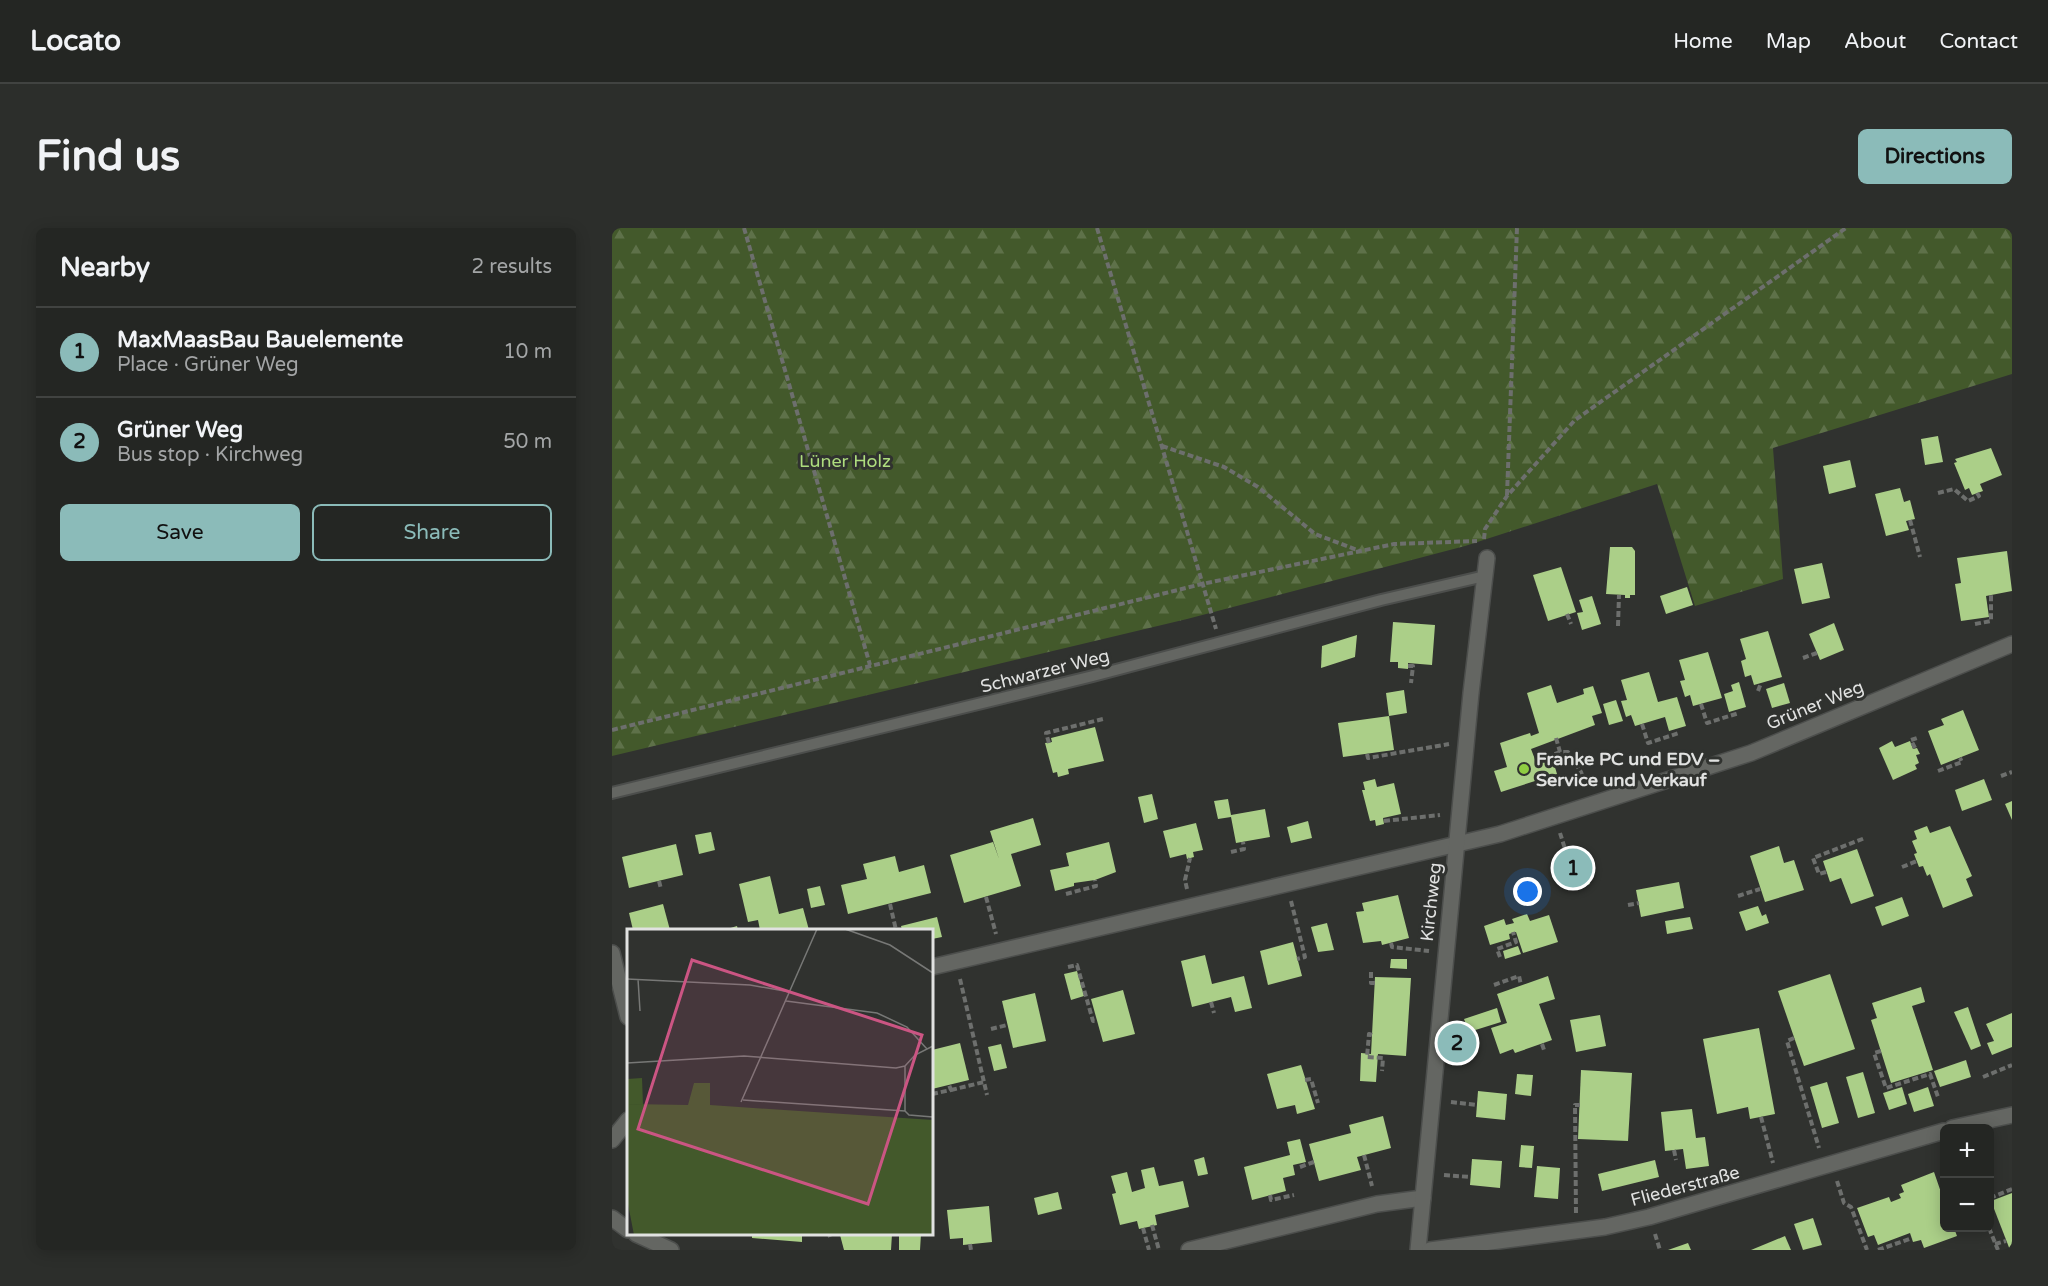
<!DOCTYPE html>
<html lang="en">
<head>
<meta charset="utf-8">
<style>
  :root { --surface:#242623; --page:#2c2e2b; --text:#f1f3f6; --muted:#a3a5a6; --line:#414341; --accent:#8bbbb9 }
  body { margin:0; font-family:"Varela Round",sans-serif; background:var(--page); color:var(--text) }
  .controls { position:absolute; right:18px; bottom:18px; display:grid; overflow:hidden; border-radius:9px; box-shadow:0 3px 15px #0003 }
  .controls button { width:54px; height:54px; display:grid; place-items:center; padding:0; border:0; border-bottom:2px solid var(--line); background:var(--surface); color:var(--text); font:30px sans-serif }
  .you { position:absolute; left:916px; top:664px; width:21px; height:21px; margin:-15px; border:4px solid #fff; border-radius:50%; background:#1a73e8; box-shadow:0 0 0 9px #1a73e833 }
  .badge { display:grid; place-items:center; width:39px; height:39px; border-radius:50%; background:var(--accent); color:#111; font-size:20px; font-weight:700 }
  .pin { position:absolute; translate:-50% -50%; border:3px solid #fff; box-shadow:0 2px 6px #0006 }
  .list { margin:0; padding:0; list-style:none }
  h2 { display:flex; justify-content:space-between; align-items:center; height:78px; margin:0; padding:0 24px; font-size:26px }
  h2 small { font-size:20px; font-weight:400; color:var(--muted) }
  .list li { display:grid; grid-template-columns:39px 1fr auto; gap:18px; align-items:center; box-sizing:border-box; height:90px; padding:0 24px; border-top:2px solid var(--line) }
  .list b { display:block; font-size:22px; white-space:nowrap }
  .list p { margin:0; font-size:20px; white-space:nowrap; color:var(--muted) }
  .list em { font-size:20px; font-style:normal; color:var(--muted) }
  .actions { display:flex; gap:12px; padding:18px 24px }
  .actions a { flex:1; padding:14px 0; border:2px solid var(--accent); border-radius:9px; text-align:center; font-size:21px; color:var(--accent) }
  .actions .main { background:var(--accent); color:#111 }
  .map { position:relative; flex:none; width:1400px; height:1022px; overflow:hidden; border-radius:9px }
  header { display:flex; align-items:center; gap:36px; box-sizing:border-box; height:84px; padding:0 30px; background:var(--surface); border-bottom:2px solid var(--line) }
  header strong { font-size:28px }
  nav { display:flex; gap:33px; margin-inline-start:auto; font-size:21px }
  .intro { display:flex; align-items:center; justify-content:space-between; box-sizing:border-box; height:144px; padding:0 36px }
  h1 { margin:0; font-size:42px }
  .button { padding:15px 27px; border-radius:9px; background:var(--accent); color:#111; font-size:21px; font-weight:700 }
  main { display:flex; gap:36px; padding:0 36px }
  aside { flex:1; background:var(--surface); border-radius:9px; box-shadow:0 3px 15px #0003 }
  .map>svg:first-child { display:block }
  .forest { fill:url(#forest-firs) }
  .building { fill:#abcf88 }
  .lines { fill:none; stroke-linecap:round; stroke-linejoin:round }
  .service-casing { stroke:#4c4e4c; stroke-width:14 }
  .minor-casing { stroke:#4c4e4c; stroke-width:18 }
  .path { stroke:#6d6f6d; stroke-width:4; stroke-dasharray:6 3; stroke-linecap:butt }
  .service { stroke:#646662; stroke-width:10 }
  .minor { stroke:#646662; stroke-width:15 }
  .poi-dot { fill:#8fcd42; stroke:#30322f; stroke-width:2 }
  .labels { text-anchor:middle; dominant-baseline:central; stroke-width:6; stroke-linejoin:round; paint-order:stroke }
  .park-label { font-size:18px; fill:#aedd7e; stroke:#30322f }
  .street-label { font-size:18px; fill:#e1e2e1; stroke:#30322f }
  .poi-label { font-size:18px; font-weight:bold; fill:#e1e2e1; stroke:#30322f; text-anchor:start }
  .inset-road { fill:none; stroke:#777876; stroke-width:1.5 }
  .view { fill:#cb5583; fill-opacity:0.15; stroke:#cb5583; stroke-width:3 }
  .inset-edge { fill:none; stroke:#e1e2e1; stroke-width:3 }
</style>
</head>
<body>
<header>
<strong>Locato</strong>
<nav><a>Home</a><a>Map</a><a>About</a><a>Contact</a></nav>
</header>
<div class="intro"><h1>Find us</h1><a class="button">Directions</a></div>
<main>
<aside>
<h2>Nearby<small>2 results</small></h2>
<ul class="list">
<li><span class="badge">1</span><div><b>MaxMaasBau Bauelemente</b><p>Place · Grüner Weg</p></div><em>10 m</em></li>
<li><span class="badge">2</span><div><b>Grüner Weg</b><p>Bus stop · Kirchweg</p></div><em>50 m</em></li>
</ul>
<div class="actions"><a class="main">Save</a><a>Share</a></div>
</aside>
<div class="map">
<svg width="1400" height="1022" viewBox="0 0 1400 1022">
  <defs>
    <pattern id="forest-firs" width="22" height="20" patternUnits="userSpaceOnUse" patternTransform="scale(1.5)"><rect width="22" height="20" fill="#43592b"/><path d="M5 1l3.5 6h-7zM16 11l3.5 6h-7z" fill="#5e7149"/></pattern>
  </defs>
  <rect width="100%" height="100%" fill="#30322f"/>
  <path class="forest" d="M 0,0 L 1400,0 L 1400,146 L 1161,220 L 1171,351 L 1083,378 L 1045,256 L 853,318 L 575,391 L 0,528 Z"/>
  <g class="building">
    <path d="M 1326,208 L 1331,234 L 1313,237 L 1309,211 Z"/>
    <path d="M 1379,220 L 1390,247 L 1368,256 L 1371,263 L 1360,267 L 1357,260 L 1353,262 L 1342,235 L 1345,234 L 1343,231 Z"/>
    <path d="M 1238,232 L 1244,259 L 1217,266 L 1211,238 Z"/>
    <path d="M 1288,260 L 1292,274 L 1298,272 L 1303,291 L 1294,293 L 1297,302 L 1274,308 L 1263,266 Z"/>
    <path d="M 998,319 L 1020,319 L 1023,323 L 1023,367 L 1018,367 L 1018,370 L 1013,370 L 1013,367 L 994,366 Z"/>
    <path d="M 1395,323 L 1400,363 L 1374,368 L 1377,389 L 1349,393 L 1343,356 L 1349,355 L 1345,330 Z"/>
    <path d="M 1210,335 L 1218,370 L 1190,376 L 1182,341 Z"/>
    <path d="M 949,339 L 964,384 L 936,393 L 921,347 Z"/>
    <path d="M 1075,359 L 1081,377 L 1054,386 L 1048,368 Z"/>
    <path d="M 980,368 L 989,396 L 970,402 L 965,385 L 971,384 L 967,372 Z"/>
    <path d="M 781,394 L 823,397 L 820,437 L 796,435 L 796,441 L 786,440 L 786,434 L 778,434 Z"/>
    <path d="M 1222,395 L 1232,422 L 1208,432 L 1197,406 Z"/>
    <path d="M 1156,403 L 1170,449 L 1142,457 L 1139,447 L 1133,449 L 1129,433 L 1134,431 L 1128,411 Z"/>
    <path d="M 745,407 L 743,429 L 709,440 L 710,418 Z"/>
    <path d="M 1096,424 L 1110,470 L 1081,478 L 1078,467 L 1073,469 L 1068,453 L 1073,452 L 1067,432 Z"/>
    <path d="M 1037,444 L 1046,474 L 1065,469 L 1074,498 L 1057,503 L 1053,489 L 1023,498 L 1019,487 L 1014,489 L 1009,473 L 1015,472 L 1009,452 Z"/>
    <path d="M 1127,454 L 1134,479 L 1117,484 L 1112,466 L 1121,463 L 1119,457 Z"/>
    <path d="M 1172,455 L 1178,475 L 1160,480 L 1154,461 Z"/>
    <path d="M 939,457 L 945,475 L 972,466 L 971,461 L 981,458 L 990,485 L 980,488 L 983,497 L 919,521 L 924,534 L 940,529 L 945,546 L 889,564 L 882,543 L 895,539 L 888,515 L 918,505 L 919,508 L 927,505 L 915,465 Z"/>
    <path d="M 792,462 L 795,485 L 777,488 L 782,522 L 731,529 L 726,495 L 777,488 L 774,465 Z"/>
    <path d="M 1004,472 L 1011,493 L 997,497 L 991,476 Z"/>
    <path d="M 1351,482 L 1367,522 L 1329,537 L 1316,503 L 1332,497 L 1329,491 Z"/>
    <path d="M 483,499 L 492,533 L 456,541 L 457,546 L 446,549 L 445,544 L 441,545 L 433,515 L 440,514 L 439,510 Z"/>
    <path d="M 1280,513 L 1283,519 L 1298,513 L 1301,521 L 1305,520 L 1308,526 L 1304,527 L 1307,535 L 1303,537 L 1305,541 L 1281,552 L 1267,520 Z"/>
    <path d="M 763,551 L 765,559 L 782,555 L 789,586 L 771,590 L 772,596 L 764,598 L 763,592 L 758,593 L 750,562 L 753,562 L 751,554 Z"/>
    <path d="M 1372,551 L 1380,572 L 1350,583 L 1343,562 Z"/>
    <path d="M 540,566 L 546,591 L 532,595 L 526,569 Z"/>
    <path d="M 616,571 L 619,587 L 653,581 L 658,609 L 624,615 L 619,589 L 606,591 L 602,573 Z"/>
    <path d="M 1400,573 L 1400,592 L 1393,576 Z"/>
    <path d="M 421,590 L 429,617 L 399,626 L 409,658 L 352,675 L 338,627 L 381,614 L 387,631 L 378,603 Z"/>
    <path d="M 696,593 L 700,610 L 679,615 L 675,599 Z"/>
    <path d="M 584,595 L 591,622 L 581,624 L 582,629 L 575,631 L 574,626 L 558,630 L 551,603 Z"/>
    <path d="M 1315,598 L 1318,605 L 1338,598 L 1360,648 L 1354,651 L 1361,668 L 1331,680 L 1318,646 L 1315,648 L 1311,638 L 1307,639 L 1302,626 L 1305,625 L 1300,613 L 1305,611 L 1302,603 Z"/>
    <path d="M 99,604 L 103,622 L 87,626 L 83,607 Z"/>
    <path d="M 497,614 L 504,644 L 483,652 L 462,655 L 462,658 L 443,663 L 438,642 L 457,638 L 454,625 Z"/>
    <path d="M 64,616 L 71,647 L 17,660 L 10,629 Z"/>
    <path d="M 1167,618 L 1172,635 L 1182,632 L 1192,662 L 1153,674 L 1138,628 Z"/>
    <path d="M 1245,621 L 1262,668 L 1239,676 L 1229,650 L 1218,654 L 1211,633 Z"/>
    <path d="M 967,623 L 978,656 L 965,660 L 962,651 L 954,653 L 946,630 Z"/>
    <path d="M 283,628 L 287,644 L 312,637 L 319,665 L 236,686 L 229,657 L 255,651 L 251,636 Z"/>
    <path d="M 158,648 L 167,686 L 191,680 L 197,702 L 148,702 L 146,692 L 136,694 L 127,656 Z"/>
    <path d="M 1067,654 L 1072,680 L 1029,689 L 1024,662 Z"/>
    <path d="M 208,658 L 213,677 L 199,680 L 195,661 Z"/>
    <path d="M 786,667 L 797,710 L 770,717 L 769,713 L 751,715 L 744,684 L 752,683 L 750,675 Z"/>
    <path d="M 1290,669 L 1297,688 L 1270,698 L 1263,679 Z"/>
    <path d="M 51,676 L 58,702 L 21,702 L 17,685 Z"/>
    <path d="M 1146,678 L 1150,688 L 1154,686 L 1157,695 L 1134,703 L 1127,684 Z"/>
    <path d="M 915,686 L 918,693 L 937,687 L 946,714 L 911,725 L 904,704 L 897,706 L 898,711 L 878,717 L 872,698 L 892,691 L 894,697 L 902,695 L 900,691 Z"/>
    <path d="M 325,689 L 330,709 L 320,711 L 320,702 L 290,702 L 289,698 Z"/>
    <path d="M 1078,689 L 1081,701 L 1055,706 L 1053,693 Z"/>
    <path d="M 715,695 L 722,722 L 706,724 L 699,699 Z"/>
    <path d="M 125,698 L 126,702 L 112,702 Z"/>
    <path d="M 681,714 L 690,748 L 656,757 L 648,723 Z"/>
    <path d="M 906,718 L 909,726 L 893,731 L 891,723 Z"/>
    <path d="M 593,727 L 600,756 L 632,748 L 640,780 L 623,784 L 619,769 L 580,779 L 569,733 Z"/>
    <path d="M 779,731 L 795,731 L 795,741 L 778,740 Z"/>
    <path d="M 465,743 L 472,768 L 459,772 L 452,746 Z"/>
    <path d="M 1218,746 L 1243,821 L 1192,838 L 1166,763 Z"/>
    <path d="M 936,748 L 943,771 L 927,776 L 940,812 L 903,825 L 901,821 L 888,826 L 879,800 L 895,795 L 885,766 Z"/>
    <path d="M 763,749 L 799,750 L 794,828 L 766,826 L 764,854 L 748,853 L 749,825 L 759,826 Z"/>
    <path d="M 1309,759 L 1313,774 L 1300,778 L 1321,842 L 1279,855 L 1259,792 L 1265,790 L 1260,775 Z"/>
    <path d="M 511,762 L 523,806 L 491,814 L 479,771 Z"/>
    <path d="M 423,765 L 434,813 L 401,820 L 390,773 Z"/>
    <path d="M 1356,779 L 1369,818 L 1359,822 L 1342,784 Z"/>
    <path d="M 885,780 L 889,794 L 857,804 L 852,791 Z"/>
    <path d="M 1400,785 L 1400,819 L 1380,827 L 1375,815 L 1382,813 L 1374,796 Z"/>
    <path d="M 988,787 L 994,818 L 964,824 L 958,792 Z"/>
    <path d="M 1147,800 L 1163,886 L 1138,891 L 1136,879 L 1105,886 L 1091,811 Z"/>
    <path d="M 348,815 L 357,852 L 320,861 L 320,822 Z"/>
    <path d="M 389,816 L 395,840 L 382,843 L 376,819 Z"/>
    <path d="M 1354,832 L 1359,849 L 1328,859 L 1322,843 Z"/>
    <path d="M 689,837 L 703,881 L 685,886 L 683,877 L 665,881 L 655,846 Z"/>
    <path d="M 969,842 L 1020,845 L 1016,913 L 966,911 Z"/>
    <path d="M 1251,844 L 1263,885 L 1246,890 L 1234,849 Z"/>
    <path d="M 905,846 L 921,847 L 919,868 L 903,866 Z"/>
    <path d="M 1215,854 L 1227,895 L 1210,900 L 1198,859 Z"/>
    <path d="M 1290,859 L 1295,876 L 1277,882 L 1271,865 Z"/>
    <path d="M 1316,859 L 1322,878 L 1302,884 L 1296,866 Z"/>
    <path d="M 866,863 L 895,866 L 893,892 L 864,889 Z"/>
    <path d="M 1080,881 L 1084,910 L 1093,909 L 1097,938 L 1074,941 L 1071,921 L 1053,923 L 1049,884 Z"/>
    <path d="M 771,888 L 779,920 L 745,929 L 749,942 L 707,953 L 697,916 L 739,905 L 737,897 Z"/>
    <path d="M 688,911 L 694,934 L 681,937 L 683,947 L 671,950 L 674,963 L 640,972 L 632,939 L 678,927 L 675,914 Z"/>
    <path d="M 909,917 L 922,918 L 920,940 L 907,939 Z"/>
    <path d="M 592,929 L 596,946 L 586,948 L 582,932 Z"/>
    <path d="M 860,931 L 890,933 L 888,960 L 858,957 Z"/>
    <path d="M 1043,932 L 1047,949 L 990,963 L 986,946 Z"/>
    <path d="M 925,938 L 948,940 L 946,971 L 922,969 Z"/>
    <path d="M 542,939 L 547,958 L 571,953 L 577,979 L 543,987 L 545,997 L 527,1001 L 525,993 L 508,997 L 500,966 L 504,965 L 499,948 L 515,944 L 520,964 L 533,960 L 529,942 Z"/>
    <path d="M 1322,944 L 1332,973 L 1332,1000 L 1342,1000 L 1345,1008 L 1312,1020 L 1309,1012 L 1301,1014 L 1298,1005 L 1266,1017 L 1262,1007 L 1256,1009 L 1245,980 L 1277,969 L 1279,974 L 1289,970 L 1287,966 L 1292,964 L 1289,957 Z"/>
    <path d="M 446,964 L 450,981 L 426,987 L 422,970 Z"/>
    <path d="M 1400,965 L 1400,1022 L 1398,1022 L 1379,973 Z"/>
    <path d="M 377,978 L 380,1014 L 351,1017 L 351,1010 L 338,1011 L 335,982 Z"/>
    <path d="M 1201,990 L 1210,1017 L 1191,1022 L 1182,996 Z"/>
    <path d="M 140,1006 L 190,1006 L 190,1014 L 140,1010 Z"/>
    <path d="M 233,1006 L 280,1006 L 279,1022 L 232,1022 L 228,1007 Z"/>
    <path d="M 287,1006 L 309,1006 L 308,1022 L 287,1022 Z"/>
    <path d="M 1173,1008 L 1179,1022 L 1139,1022 Z"/>
    <path d="M 1076,1015 L 1079,1022 L 1056,1022 Z"/>
  </g>
  <g class="lines">
    <g class="service-casing">
      <path id="service" d="M 0,565 L 481,448 L 769,372 L 873,348"/>
    </g>
    <g class="minor-casing">
      <g id="minor">
        <path d="M 0,725 L 16,789"/>
        <path d="M 320,739 L 888,606 L 1139,525 L 1400,416"/>
        <path d="M 1340,900 L 1400,887"/>
        <path d="M 0,912 L 16,892"/>
        <path d="M 0,990 L 16,1002"/>
        <path d="M 24,1006 L 59,1022"/>
        <path d="M 577,1022 L 765,976 L 811,970"/>
        <path d="M 806,1022 L 859,465 L 875,330"/>
        <path d="M 818,1022 L 993,999 L 1037,989 L 1332,903"/>
      </g>
    </g>
    <g class="path">
      <path d="M 132,0 L 258,437"/>
      <path d="M 485,0 L 604,401"/>
      <path d="M 550,218 L 612,239 L 646,259 L 703,306 L 748,323"/>
      <path d="M 1326,265 L 1342,261 L 1356,273 L 1367,268 L 1365,265"/>
      <path d="M 895,267 L 905,0"/>
      <path d="M 1298,292 L 1308,329"/>
      <path d="M 872,311 L 873,301 L 895,268 L 963,192 L 1234,0"/>
      <path d="M 955,386 L 959,396"/>
      <path d="M 1363,396 L 1379,393 L 1379,367"/>
      <path d="M 1006,398 L 1007,367"/>
      <path d="M 1191,430 L 1205,425"/>
      <path d="M 796,438 L 801,438 L 799,455"/>
      <path d="M 1146,463 L 1149,455"/>
      <path d="M 1089,476 L 1095,495 L 1127,485"/>
      <path d="M 1030,496 L 1036,515 L 1067,505"/>
      <path d="M 0,502 L 590,356 L 782,316 L 865,313"/>
      <path d="M 944,510 L 948,524"/>
      <path d="M 437,515 L 434,505 L 491,491"/>
      <path d="M 1303,520 L 1299,512 L 1305,510"/>
      <path d="M 755,526 L 756,530 L 837,516"/>
      <path d="M 926,533 L 948,524 L 956,524 L 969,544 L 974,559"/>
      <path d="M 1326,543 L 1350,534 L 1348,530"/>
      <path d="M 1389,548 L 1400,544"/>
      <path d="M 772,593 L 828,587"/>
      <path d="M 948,605 L 955,627"/>
      <path d="M 619,624 L 632,621 L 631,614"/>
      <path d="M 1290,639 L 1305,633"/>
      <path d="M 1214,644 L 1207,646 L 1201,630 L 1253,610"/>
      <path d="M 47,653 L 49,661"/>
      <path d="M 575,661 L 573,652 L 578,630"/>
      <path d="M 454,666 L 484,658 L 483,652"/>
      <path d="M 1126,668 L 1148,661"/>
      <path d="M 374,669 L 384,706"/>
      <path d="M 679,673 L 693,729 L 685,731"/>
      <path d="M 278,676 L 284,702"/>
      <path d="M 1016,677 L 1027,675"/>
      <path d="M 779,715 L 780,719 L 817,723"/>
      <path d="M 888,729 L 885,721 L 904,714 L 901,704"/>
      <path d="M 456,739 L 465,737 L 481,793 L 485,793"/>
      <path d="M 759,744 L 759,755 L 763,755"/>
      <path d="M 348,751 L 375,867"/>
      <path d="M 882,757 L 907,748 L 909,757"/>
      <path d="M 599,774 L 602,785"/>
      <path d="M 379,801 L 395,797"/>
      <path d="M 760,807 L 757,806 L 755,829 L 771,830 L 770,843"/>
      <path d="M 1182,810 L 1175,813 L 1207,920"/>
      <path d="M 930,816 L 932,822"/>
      <path d="M 1269,823 L 1262,825 L 1274,860 L 1318,846 L 1326,869"/>
      <path d="M 1371,849 L 1400,837"/>
      <path d="M 693,852 L 699,851 L 706,875"/>
      <path d="M 339,862 L 372,854"/>
      <path d="M 320,866 L 339,862 L 337,857"/>
      <path d="M 839,874 L 865,877"/>
      <path d="M 1149,889 L 1161,935"/>
      <path d="M 1062,922 L 1064,932"/>
      <path d="M 752,927 L 760,958"/>
      <path d="M 688,939 L 702,934"/>
      <path d="M 832,947 L 858,949"/>
      <path d="M 1225,953 L 1232,975 L 1239,979 L 1255,1022"/>
      <path d="M 658,967 L 659,972 L 682,967"/>
      <path d="M 1378,970 L 1400,961"/>
      <path d="M 964,985 L 963,877 L 968,877"/>
      <path d="M 540,997 L 547,1022"/>
      <path d="M 531,1000 L 537,1022"/>
      <path d="M 1377,1000 L 1386,1022"/>
      <path d="M 217,1006 L 218,1009"/>
      <path d="M 1043,1006 L 1048,1022"/>
      <path d="M 358,1016 L 359,1022"/>
      <path d="M 1383,1016 L 1394,1013"/>
      <path d="M 1266,1022 L 1300,1010"/>
    </g>
    <use href="#service" class="service"/>
    <use href="#minor" class="minor"/>
  </g>
  <circle class="poi-dot" cx="912" cy="541" r="6"/>
  <g class="labels">
    <g class="park-label">
      <text x="233" y="233">Lüner Holz</text>
    </g>
    <g class="street-label">
      <text transform="translate(433 443) rotate(-14)">Schwarzer Weg</text>
      <text transform="translate(1203 477) rotate(-22)">Grüner Weg</text>
      <text transform="translate(819 674) rotate(-84)">Kirchweg</text>
      <text transform="translate(1073 958) rotate(-15)">Fliederstraße</text>
    </g>
    <g class="poi-label">
      <text x="924" y="531">Franke PC und EDV –<tspan x="924" dy="21">Service und Verkauf</tspan></text>
    </g>
  </g>
  <g transform="translate(15 701)">
    <rect width="306" height="306" fill="#30322f"/>
    <path d="M 67,154 L 83,154 L 83,176 L 306,191 L 306,306 L 7,306 L 0,270 L 0,175 L 61,176 Z" fill="#43592b"/>
    <path d="M 15,149 L 16,176 L 0,175 L 0,150 Z" fill="#43592b"/>
    <path class="inset-road" d="M 218,0 L 263,16 L 306,44M 0,50 L 123,56 L 163,63M 11,50 L 13,82M 159,72 L 250,84 L 280,98 L 300,120M 0,134 L 117,127 L 269,139 L 278,137M 278,137 L 288,126 L 306,117M 116,171 L 278,182 L 282,186 L 306,188M 114,173 L 190,0M 278,182 L 278,137"/>
    <path class="view" d="M 65,31 L 295,106 L 241,275 L 11,200 Z"/>
    <rect width="306" height="306" class="inset-edge"/>
  </g>
</svg>
<div class="controls">
<button>+</button>
<button>−</button>
</div>
<div class="you"></div>
<div class="pin badge" style="left:961px;top:640px">1</div>
<div class="pin badge" style="left:845px;top:815px">2</div>
</div>
</main>
</body>
</html>
